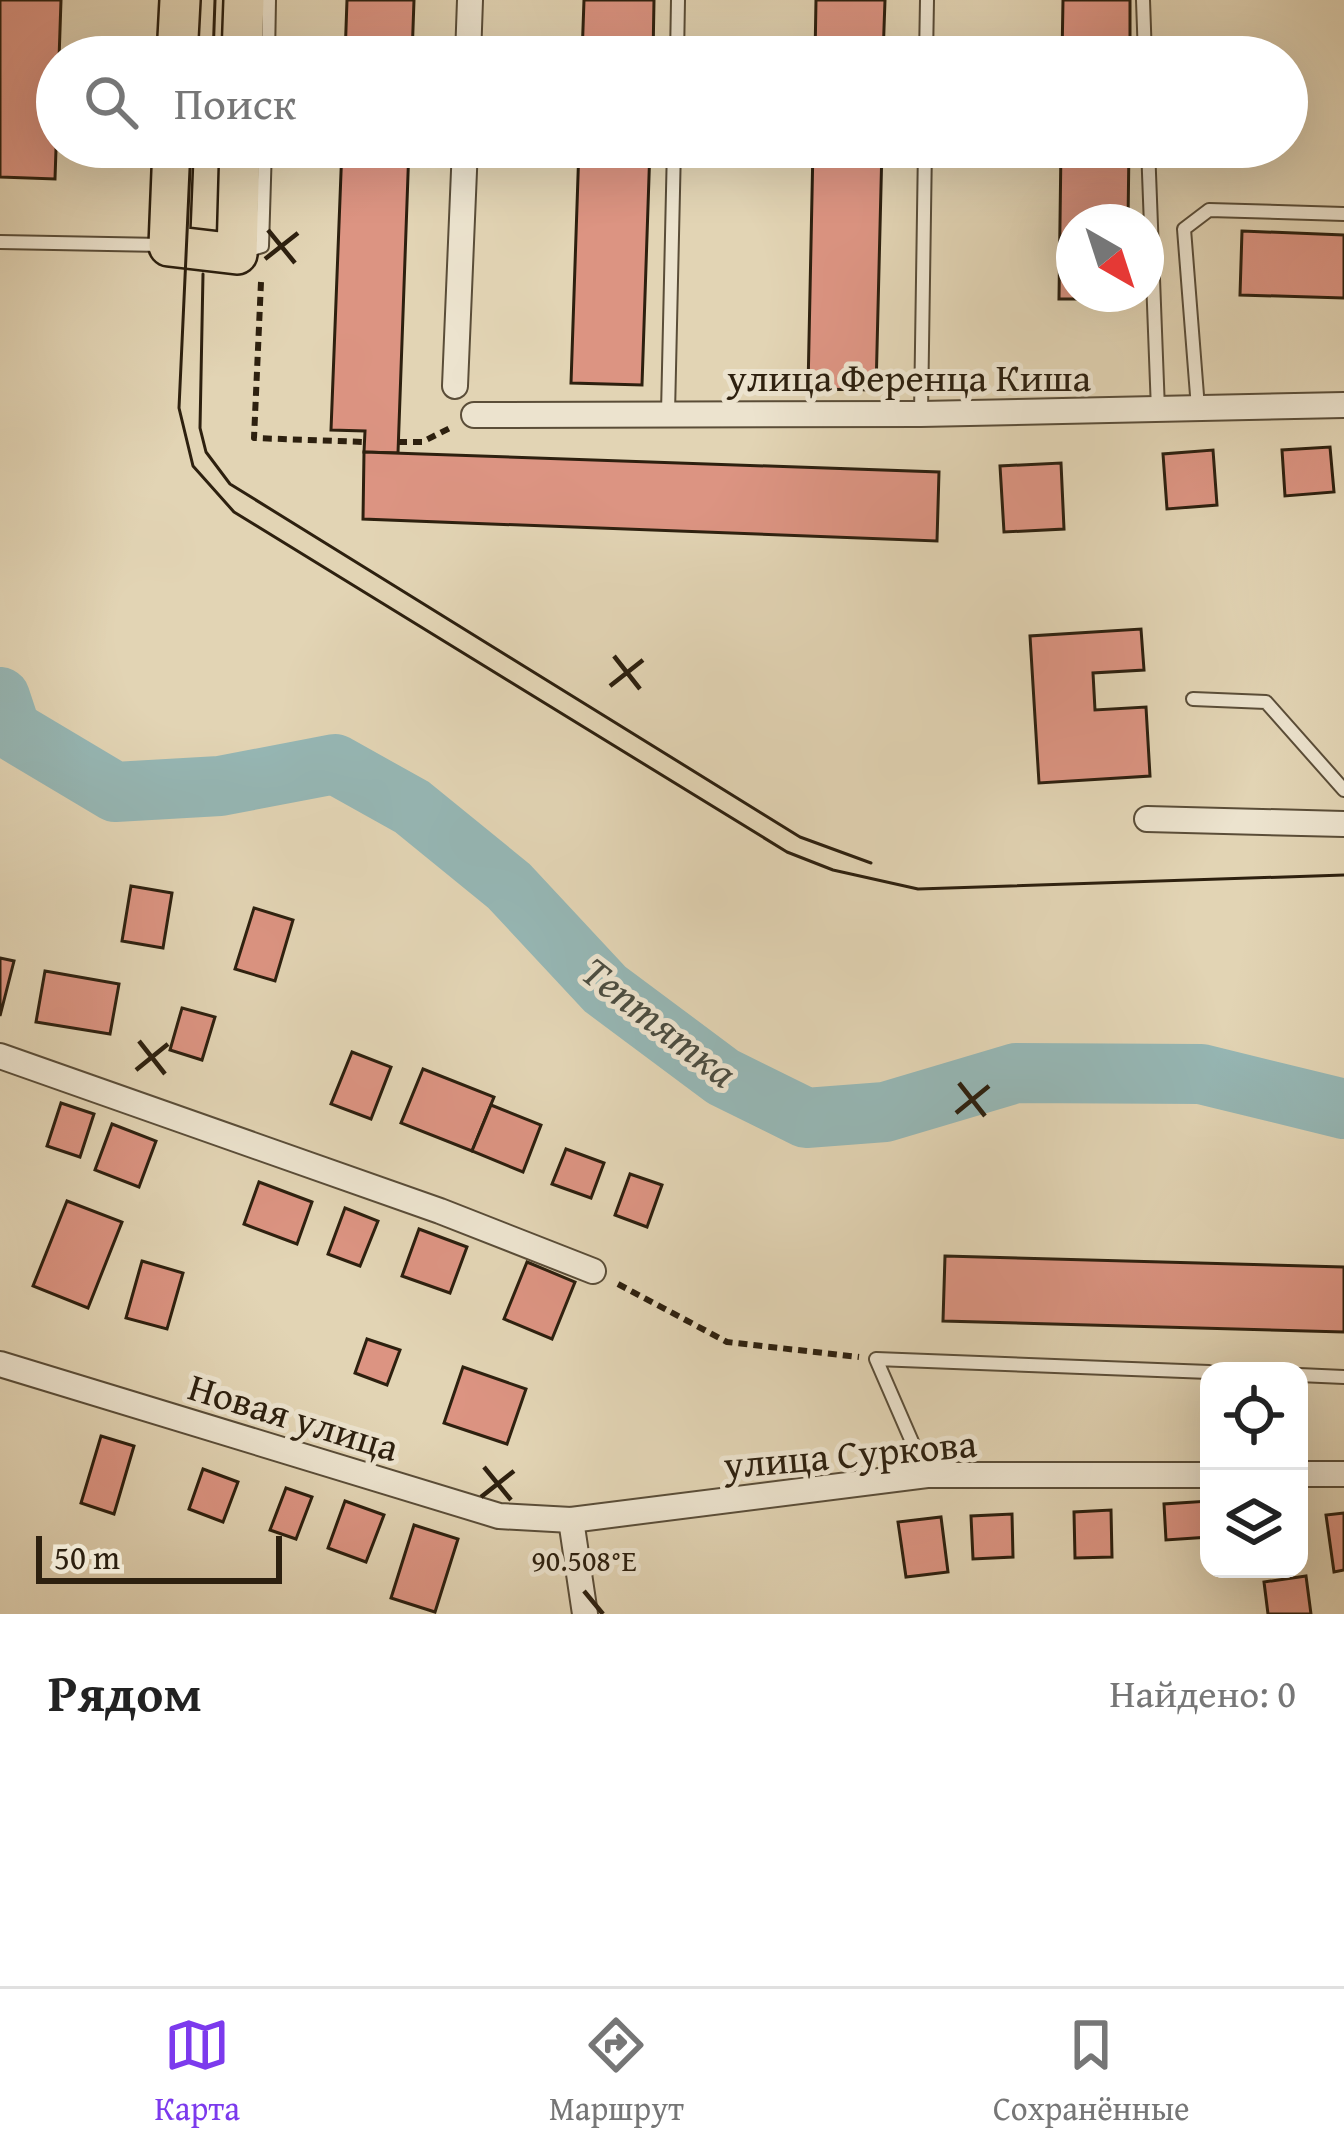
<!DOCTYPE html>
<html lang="ru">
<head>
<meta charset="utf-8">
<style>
  :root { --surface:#fff; --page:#f6f6f6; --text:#222; --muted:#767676; --line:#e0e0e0; --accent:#7c3aed }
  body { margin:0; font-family:"Gentium Book Plus",serif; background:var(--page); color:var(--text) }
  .controls { position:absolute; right:36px; bottom:36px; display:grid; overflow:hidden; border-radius:24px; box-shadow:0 12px 48px #0002 }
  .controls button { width:108px; height:108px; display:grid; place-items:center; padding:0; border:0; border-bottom:3px solid var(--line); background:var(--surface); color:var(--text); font:60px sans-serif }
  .compass { position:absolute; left:1056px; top:204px; width:108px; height:108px; border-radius:50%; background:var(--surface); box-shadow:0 12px 48px #0002; rotate:141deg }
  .scale { position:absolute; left:36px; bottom:30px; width:246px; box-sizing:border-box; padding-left:12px; border:6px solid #2d200f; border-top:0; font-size:33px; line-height:42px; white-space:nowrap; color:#2d200f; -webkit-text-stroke:9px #ece3ce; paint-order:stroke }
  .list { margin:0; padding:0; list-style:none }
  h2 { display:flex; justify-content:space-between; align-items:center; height:156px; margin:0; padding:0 48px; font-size:51px }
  h2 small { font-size:39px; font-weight:400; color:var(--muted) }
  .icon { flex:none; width:66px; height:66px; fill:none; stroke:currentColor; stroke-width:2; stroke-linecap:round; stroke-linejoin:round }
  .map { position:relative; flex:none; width:1344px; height:1614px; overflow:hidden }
  .search { position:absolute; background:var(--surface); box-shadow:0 12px 48px #0002; left:36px; right:36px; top:36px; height:132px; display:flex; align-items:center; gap:30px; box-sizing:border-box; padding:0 42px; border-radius:66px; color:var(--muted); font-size:45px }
  .sheet { height:372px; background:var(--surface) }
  nav { display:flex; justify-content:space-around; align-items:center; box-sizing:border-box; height:168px; border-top:3px solid var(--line); background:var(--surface); font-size:33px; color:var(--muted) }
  nav a { display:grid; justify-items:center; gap:6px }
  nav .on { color:var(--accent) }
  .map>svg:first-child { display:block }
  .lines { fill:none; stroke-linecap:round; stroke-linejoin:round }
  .river { stroke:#96b7b5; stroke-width:60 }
  .building { fill:#dc9482; stroke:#2d200f; stroke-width:3 }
  .lane-casing { stroke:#5a4d38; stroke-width:16 }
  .street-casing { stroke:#5a4d38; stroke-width:28 }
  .primary-casing { stroke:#2d200f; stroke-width:44 }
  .path { stroke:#2d200f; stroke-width:6; stroke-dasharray:9 6; stroke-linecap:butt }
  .lane { stroke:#ece3ce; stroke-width:12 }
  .street { stroke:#ece3ce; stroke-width:24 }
  .primary { stroke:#e2d4b4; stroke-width:39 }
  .tram { stroke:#2d200f; stroke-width:3 }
  .ticks { fill:none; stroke:#2d200f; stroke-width:4.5 }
  .labels { text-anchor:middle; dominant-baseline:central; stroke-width:10; stroke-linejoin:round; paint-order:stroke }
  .street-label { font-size:39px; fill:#2d200f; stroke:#ece3ce }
  .water-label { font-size:42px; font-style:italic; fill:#4c4d41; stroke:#ece3ce }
  .ticks-label { font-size:30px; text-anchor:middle; fill:#2d200f; stroke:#ece3ce; stroke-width:10; stroke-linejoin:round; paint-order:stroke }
</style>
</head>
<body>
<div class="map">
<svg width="1344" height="1614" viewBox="0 0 1344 1614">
  <rect width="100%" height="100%" fill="#e2d4b4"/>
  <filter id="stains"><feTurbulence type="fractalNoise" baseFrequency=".00167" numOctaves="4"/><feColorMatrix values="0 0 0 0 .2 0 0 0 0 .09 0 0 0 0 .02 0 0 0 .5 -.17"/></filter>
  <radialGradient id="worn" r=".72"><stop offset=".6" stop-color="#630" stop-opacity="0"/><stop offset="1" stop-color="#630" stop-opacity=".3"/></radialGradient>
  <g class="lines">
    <path class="river" d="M 0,697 L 11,730 L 115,792 L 220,786 L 335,764 L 412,807 L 509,886 L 605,989 L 723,1077 L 806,1118 L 885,1112 L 1016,1073 L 1201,1074 L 1344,1109"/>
  </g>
  <g class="building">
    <path d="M 0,0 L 61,0 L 55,179 L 0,177 Z"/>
    <path d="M 347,0 L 414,0 L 412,57 L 345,57 Z"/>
    <path d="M 584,0 L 654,0 L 653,57 L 582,57 Z"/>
    <path d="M 816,0 L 885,0 L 883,57 L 815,57 Z"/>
    <path d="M 1063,0 L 1130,0 L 1130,57 L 1062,57 Z"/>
    <path d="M 342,147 L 409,147 L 398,453 L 364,452 L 365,431 L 331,430 Z"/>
    <path d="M 579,147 L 650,147 L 642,385 L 571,383 Z"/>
    <path d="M 813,147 L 882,147 L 876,390 L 808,389 Z"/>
    <path d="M 1061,147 L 1129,147 L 1128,222 L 1074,222 L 1074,294 L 1127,294 L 1127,299 L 1059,299 Z"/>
    <path d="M 1242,231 L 1344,235 L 1344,298 L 1240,295 Z"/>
    <path d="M 1330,447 L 1334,492 L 1285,496 L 1282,450 Z"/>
    <path d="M 1213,450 L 1217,505 L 1167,509 L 1163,454 Z"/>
    <path d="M 364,452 L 939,472 L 937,541 L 363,519 Z"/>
    <path d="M 1061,463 L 1064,529 L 1004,532 L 1000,466 Z"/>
    <path d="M 1141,629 L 1144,670 L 1093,673 L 1095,710 L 1146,707 L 1150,776 L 1039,783 L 1030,636 Z"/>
    <path d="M 131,886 L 172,893 L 163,948 L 122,941 Z"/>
    <path d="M 254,908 L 293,920 L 275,981 L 235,969 Z"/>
    <path d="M 0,958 L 14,961 L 0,1016 Z"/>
    <path d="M 45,971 L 119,984 L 110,1034 L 36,1022 Z"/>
    <path d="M 182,1008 L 215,1017 L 202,1060 L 170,1050 Z"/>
    <path d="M 352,1052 L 391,1067 L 371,1119 L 331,1104 Z"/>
    <path d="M 423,1069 L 494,1097 L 472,1151 L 401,1123 Z"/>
    <path d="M 61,1103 L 94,1114 L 80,1157 L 47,1146 Z"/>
    <path d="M 491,1105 L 541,1125 L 523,1172 L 472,1151 Z"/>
    <path d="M 112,1124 L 156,1141 L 139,1187 L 95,1170 Z"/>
    <path d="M 566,1149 L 604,1163 L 591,1198 L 552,1184 Z"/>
    <path d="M 630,1174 L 662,1185 L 647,1227 L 615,1215 Z"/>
    <path d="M 259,1182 L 312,1202 L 297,1244 L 244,1224 Z"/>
    <path d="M 67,1201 L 122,1222 L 88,1308 L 33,1286 Z"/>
    <path d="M 345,1208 L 378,1221 L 360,1266 L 328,1254 Z"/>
    <path d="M 419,1229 L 467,1247 L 450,1293 L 402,1276 Z"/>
    <path d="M 945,1256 L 1344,1267 L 1344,1332 L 943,1321 Z"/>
    <path d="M 142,1261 L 183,1273 L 167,1329 L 126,1318 Z"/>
    <path d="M 527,1262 L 575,1282 L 552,1339 L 504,1319 Z"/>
    <path d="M 367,1339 L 400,1350 L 387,1385 L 355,1373 Z"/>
    <path d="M 463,1367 L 526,1389 L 507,1444 L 444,1423 Z"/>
    <path d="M 101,1436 L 134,1446 L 114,1514 L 81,1503 Z"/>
    <path d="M 203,1469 L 238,1482 L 223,1522 L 189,1509 Z"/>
    <path d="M 286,1488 L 312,1497 L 296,1539 L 270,1530 Z"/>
    <path d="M 345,1501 L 384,1515 L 366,1562 L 328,1548 Z"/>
    <path d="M 1209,1501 L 1209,1537 L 1166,1540 L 1164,1504 Z"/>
    <path d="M 1111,1510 L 1112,1557 L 1075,1558 L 1074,1512 Z"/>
    <path d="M 1344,1513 L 1344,1570 L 1334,1572 L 1326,1515 Z"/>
    <path d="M 1012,1514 L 1013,1557 L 973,1559 L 971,1516 Z"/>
    <path d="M 941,1517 L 948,1572 L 906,1577 L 898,1522 Z"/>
    <path d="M 414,1525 L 458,1539 L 435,1612 L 391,1598 Z"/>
    <path d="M 1306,1576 L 1311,1614 L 1268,1614 L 1264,1582 Z"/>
  </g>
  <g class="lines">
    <g class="lane-casing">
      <g id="lane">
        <path d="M 1143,0 L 1145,57"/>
        <path d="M 268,57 L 269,0"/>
        <path d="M 677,57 L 678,0"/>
        <path d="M 926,57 L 927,0"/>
        <path d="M 1148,147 L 1158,410"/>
        <path d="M 0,242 L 162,245"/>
        <path d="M 243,252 L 262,246 L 265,147"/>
        <path d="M 1198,408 L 1184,229 L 1209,210 L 1344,214"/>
        <path d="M 668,413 L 674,147"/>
        <path d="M 921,413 L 925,147"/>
        <path d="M 1193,699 L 1266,702 L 1344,790"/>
        <path d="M 1299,1375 L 1344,1377"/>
        <path d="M 926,1474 L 876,1359 L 1209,1372"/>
      </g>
    </g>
    <g class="street-casing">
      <g id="street">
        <path d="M 468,57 L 470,0"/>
        <path d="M 455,386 L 465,147"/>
        <path d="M 474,415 L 921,414 L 1344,405"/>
        <path d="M 1147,819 L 1344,824"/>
        <path d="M 0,1056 L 440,1211 L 593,1271"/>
        <path d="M 0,1364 L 499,1516 L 571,1520 L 927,1475 L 1209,1475"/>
        <path d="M 1299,1474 L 1344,1474"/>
        <path d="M 571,1520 L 585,1614"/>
      </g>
    </g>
    <g class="primary-casing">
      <g id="primary">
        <path d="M 177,57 L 180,0"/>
        <path d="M 242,57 L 244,0"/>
        <path d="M 173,147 L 169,246 L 237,254 L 240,147"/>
      </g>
    </g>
    <g class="path">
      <path d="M 261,282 L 254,438 L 365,442"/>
      <path d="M 398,442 L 422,442 L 450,428"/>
      <path d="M 618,1284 L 727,1342 L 859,1357"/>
    </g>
    <use href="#lane" class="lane"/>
    <use href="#street" class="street"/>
    <use href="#primary" class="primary"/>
    <g class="tram">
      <path d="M 213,57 L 215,0"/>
      <path d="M 191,147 L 179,408 L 193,466 L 234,512 L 787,852 L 833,870 L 918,889 L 1344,875"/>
      <path d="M 203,274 L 200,428 L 206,452 L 230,484 L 800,837 L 871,863"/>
    </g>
  </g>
  <path class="ticks" d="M 268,230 L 295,263M 265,259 L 298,233M 614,656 L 640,689M 610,686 L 643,660M 139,1041 L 165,1074M 136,1070 L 168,1044M 959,1083 L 985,1116M 956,1113 L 989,1086M 484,1467 L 511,1500M 481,1497 L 514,1471M 584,1591 L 603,1614"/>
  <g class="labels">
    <g class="street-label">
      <text x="909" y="376">улица Ференца Киша</text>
      <text transform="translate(294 1416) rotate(17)">Новая улица</text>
      <text transform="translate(850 1453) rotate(-5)">улица Суркова</text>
    </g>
    <g class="water-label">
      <text transform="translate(660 1021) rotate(38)">Тептятка</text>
    </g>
  </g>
  <g class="ticks-label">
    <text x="584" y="1571">90.508°E</text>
  </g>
  <rect width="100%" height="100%" filter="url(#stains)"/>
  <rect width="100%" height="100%" fill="url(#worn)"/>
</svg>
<div class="controls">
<button><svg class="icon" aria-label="locate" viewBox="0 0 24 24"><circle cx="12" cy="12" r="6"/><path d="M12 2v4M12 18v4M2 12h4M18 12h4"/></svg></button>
<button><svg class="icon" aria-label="layers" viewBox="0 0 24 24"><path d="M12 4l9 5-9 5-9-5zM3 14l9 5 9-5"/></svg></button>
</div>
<svg class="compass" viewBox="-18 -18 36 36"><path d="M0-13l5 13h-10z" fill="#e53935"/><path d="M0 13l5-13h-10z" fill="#767676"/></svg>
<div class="scale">50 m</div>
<div class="search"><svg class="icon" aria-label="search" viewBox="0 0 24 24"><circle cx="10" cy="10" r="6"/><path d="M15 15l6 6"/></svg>Поиск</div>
</div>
<section class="sheet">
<h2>Рядом<small>Найдено: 0</small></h2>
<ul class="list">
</ul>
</section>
<nav>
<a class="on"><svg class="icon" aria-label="map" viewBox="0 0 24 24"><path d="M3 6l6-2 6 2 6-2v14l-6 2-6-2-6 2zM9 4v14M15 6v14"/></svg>Карта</a>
<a><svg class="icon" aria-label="directions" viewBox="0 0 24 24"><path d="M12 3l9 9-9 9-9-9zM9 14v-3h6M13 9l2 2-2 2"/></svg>Маршрут</a>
<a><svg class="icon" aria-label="saved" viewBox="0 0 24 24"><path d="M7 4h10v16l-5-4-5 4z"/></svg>Сохранённые</a>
</nav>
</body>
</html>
